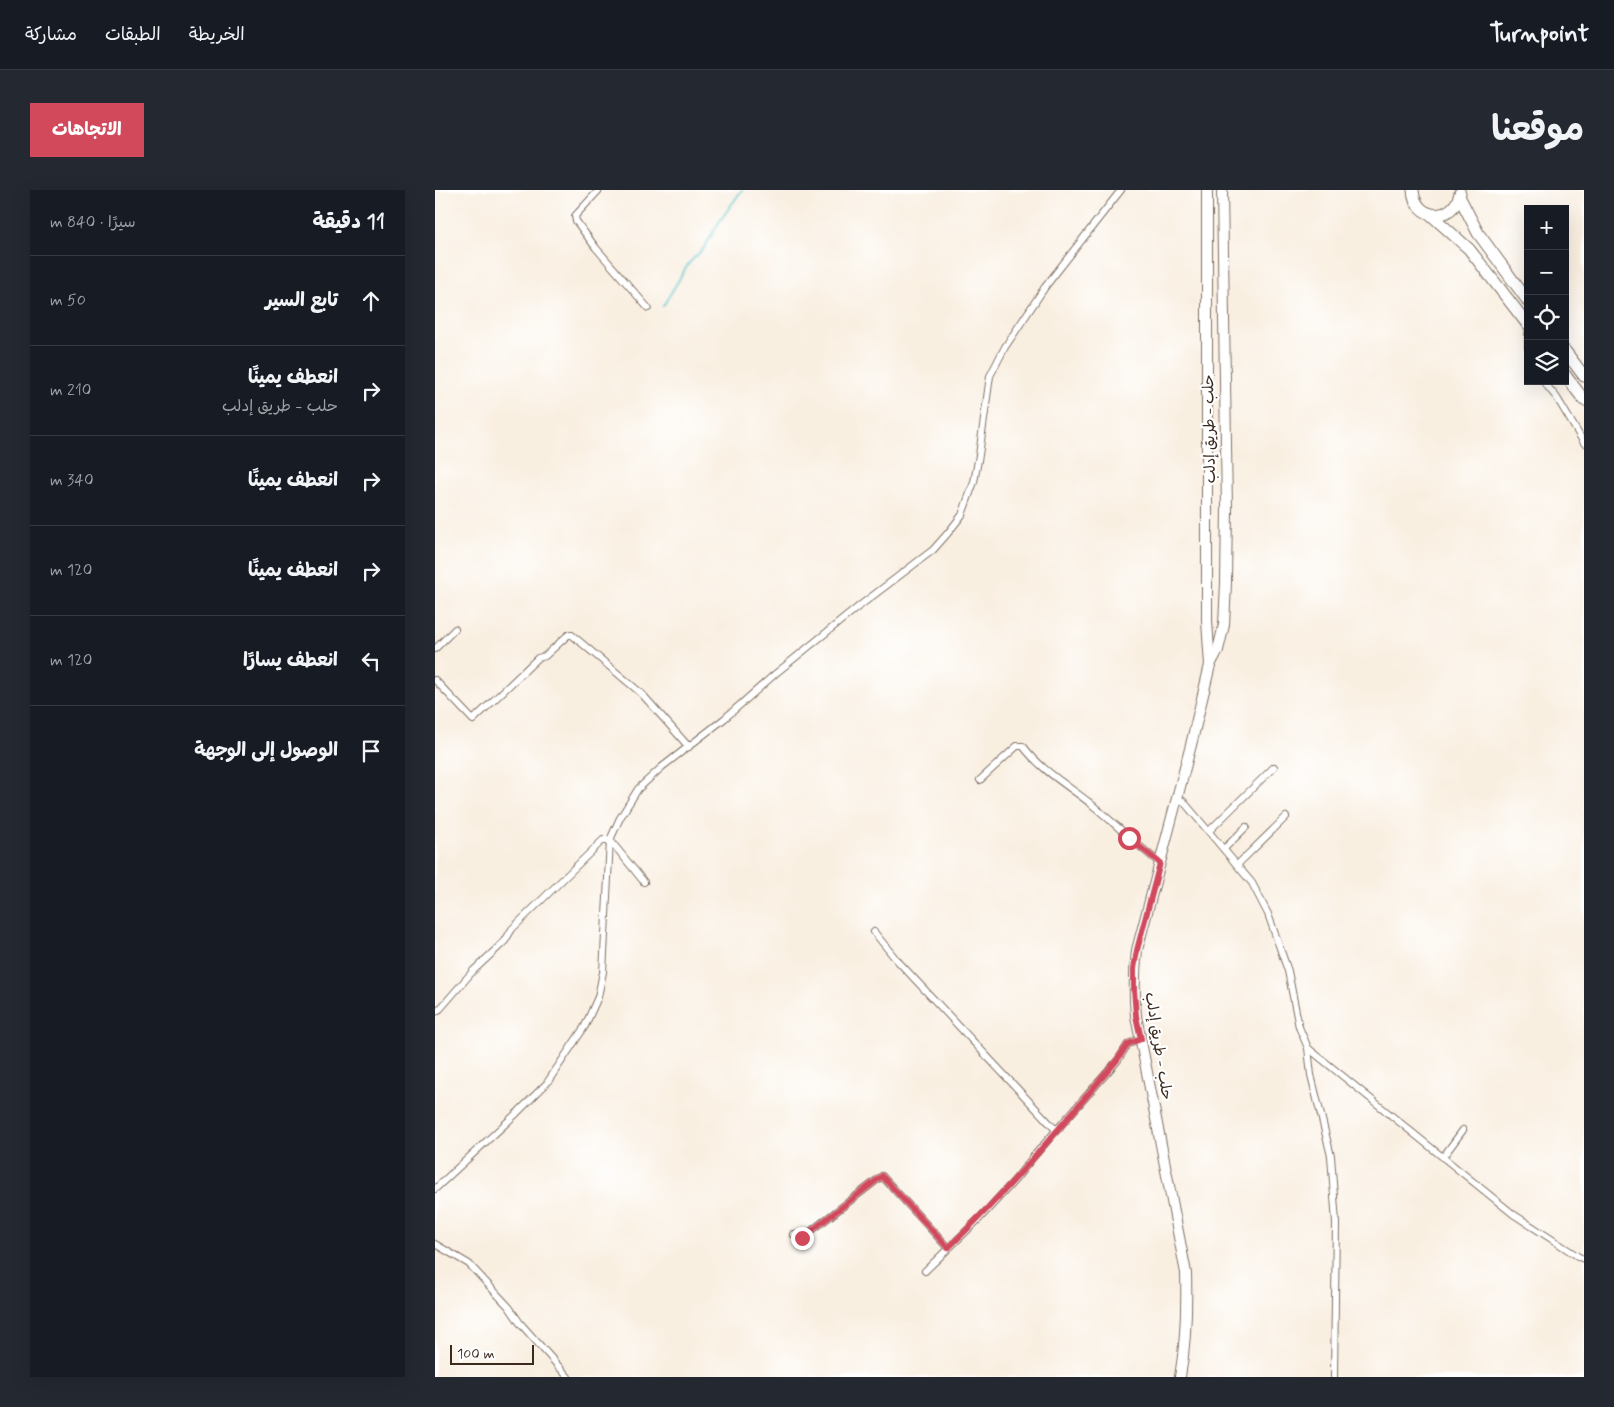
<!DOCTYPE html>
<html lang="ar">
<head>
<meta charset="utf-8">
<style>
  :root { --surface:#171b24; --page:#242831; --text:#f1f3f6; --muted:#9ea1a6; --line:#363941; --accent:#d1495b }
  body { margin:0; font-family:Mynerve,"Playpen Sans Arabic",sans-serif; background:var(--page); color:var(--text); direction:rtl }
  .controls { position:absolute; right:15px; top:15px; display:grid; overflow:hidden; border-radius:0px; box-shadow:0 5px 20px #0002 }
  .controls button { width:45px; height:45px; display:grid; place-items:center; padding:0; border:0; border-bottom:1px solid var(--line); background:var(--surface); color:var(--text); font:25px sans-serif }
  .scale { position:absolute; left:15px; bottom:12px; width:84px; box-sizing:border-box; padding-left:5px; border:2px solid #3b2a1e; border-top:0; font-size:14px; line-height:18px; white-space:nowrap; color:#3b2a1e; -webkit-text-stroke:4px #fff; paint-order:stroke }
  .stop { position:absolute; width:15px; height:15px; margin:-11px; border:4px solid #d1495b; border-radius:50%; background:#fff }
  .stop.end { background:#d1495b; border-color:#fff; box-shadow:0 1px 5px #0008 }
  .list { margin:0; padding:0; list-style:none }
  h2 { display:flex; justify-content:space-between; align-items:center; height:65px; margin:0; padding:0 20px; font-size:21px }
  h2 small { font-size:16px; font-weight:400; color:var(--muted) }
  .list li { display:grid; grid-template-columns:32px 1fr auto; gap:15px; align-items:center; box-sizing:border-box; height:90px; padding:0 20px; border-top:1px solid var(--line) }
  .list b { display:block; font-size:19px; white-space:nowrap }
  .list p { margin:0; font-size:16px; white-space:nowrap; color:var(--muted) }
  .list em { font-size:16px; font-style:normal; color:var(--muted) }
  .icon { flex:none; width:28px; height:28px; fill:none; stroke:currentColor; stroke-width:2; stroke-linecap:round; stroke-linejoin:round }
  .map { position:relative; flex:none; width:1149px; height:1187px; overflow:hidden; direction:ltr; border-radius:0px }
  header { display:flex; align-items:center; gap:30px; box-sizing:border-box; height:70px; padding:0 25px; background:var(--surface); border-bottom:1px solid var(--line) }
  header strong { font-size:24px }
  nav { display:flex; gap:28px; margin-inline-start:auto; font-size:18px }
  .intro { display:flex; align-items:center; justify-content:space-between; box-sizing:border-box; height:120px; padding:0 30px }
  h1 { margin:0; font-size:35px }
  .button { padding:12px 22px; border-radius:0px; background:var(--accent); color:#fff; font-size:18px; font-weight:700 }
  main { display:flex; gap:30px; padding:0 30px }
  aside { flex:1; background:var(--surface); border-radius:0px; box-shadow:0 5px 20px #0002 }
  .map>svg:first-child { display:block }
  .lines { fill:none; stroke-linecap:round; stroke-linejoin:round }
  .stream { stroke:#55c3ca; stroke-width:2 }
  .street-casing { stroke:#7e6f62; stroke-width:8 }
  .primary-casing { stroke:#7e6f62; stroke-width:12 }
  .highway-casing { stroke:#7e6f62; stroke-width:13 }
  .street { stroke:#fff; stroke-width:6 }
  .primary { stroke:#fff; stroke-width:10 }
  .highway { stroke:#fff; stroke-width:11 }
  .route { stroke:#d1495b; stroke-width:6 }
  .labels { text-anchor:middle; dominant-baseline:central; stroke-width:4.5; stroke-linejoin:round; paint-order:stroke }
  .street-label { font-size:15px; fill:#3b2a1e; stroke:#fff }
</style>
</head>
<body>
<header>
<strong>Turnpoint</strong>
<nav><a>الخريطة</a><a>الطبقات</a><a>مشاركة</a></nav>
</header>
<div class="intro"><h1>موقعنا</h1><a class="button">الاتجاهات</a></div>
<main>
<div class="map">
<svg width="1149" height="1187" viewBox="0 0 1149 1187">
  <rect width="100%" height="100%" fill="#fff"/>
  <filter id="ink" filterUnits="userSpaceOnUse"><feTurbulence type="fractalNoise" baseFrequency=".02" numOctaves="2"/><feDisplacementMap in="SourceGraphic" scale="10" xChannelSelector="R" yChannelSelector="G"/><feConvolveMatrix kernelMatrix="1 2 1 2 8 2 1 2 1" color-interpolation-filters="sRGB"/></filter>
  <filter id="wash" filterUnits="userSpaceOnUse"><feTurbulence type="fractalNoise" baseFrequency=".0096" numOctaves="4" result="noise"/><feDisplacementMap in="SourceGraphic" scale="20" xChannelSelector="R" yChannelSelector="G"/><feGaussianBlur stdDeviation="1.12" result="paint"/><feColorMatrix in="noise" values="0 0 0 0 0 0 0 0 0 0 0 0 0 0 0 0 0 1.4 0 .05"/><feComposite in="paint" operator="in"/></filter>
  <g filter="url(#wash)">
    <rect width="100%" height="100%" fill="#f9efe1"/>
    <g class="lines">
      <path class="stream" d="M 228,116 L 254,73 L 269,58 L 284,32 L 307,0"/>
    </g>
  </g>
  <g filter="url(#ink)">
    <g class="lines">
      <g class="street-casing">
        <g id="street">
          <path d="M 164,0 L 140,26 L 141,31 L 161,58 L 213,118"/>
          <path d="M 1093,144 L 1093,157"/>
          <path d="M 1108,191 L 1122,208 L 1149,253"/>
          <path d="M 0,459 L 20,439"/>
          <path d="M 0,490 L 38,530 L 103,468 L 110,466 L 133,445 L 137,445 L 207,504 L 254,557"/>
          <path d="M 545,590 L 582,556 L 588,556 C 606,580 632,595 655,613 C 679,633 701,654 725,673"/>
          <path d="M 742,608 L 748,611 L 817,693 L 833,724 L 853,781 L 864,837 L 873,858 L 876,885 L 896,966 L 901,1033 L 899,1187"/>
          <path d="M 774,641 L 839,577"/>
          <path d="M 789,659 L 811,637"/>
          <path d="M 802,675 L 851,627"/>
          <path d="M 439,742 L 460,768 L 619,938 L 625,938"/>
          <path d="M 0,822 L 5,819 L 38,781 L 70,751 L 77,739 L 168,650 L 175,650 L 209,692"/>
          <path d="M 873,858 L 1078,1024 L 1144,1067 L 1149,1069"/>
          <path d="M 1008,967 L 1028,940"/>
          <path d="M 0,999 L 82,923 L 112,893 L 150,836 L 163,807 L 168,782 L 175,650 L 185,628 L 203,599 L 227,577 L 289,529 L 340,484 L 423,417 L 498,360 L 513,343 L 527,325 L 539,292 L 544,265 L 555,186 L 570,157 L 610,97 L 686,0"/>
          <path d="M 358,1044 L 367,1048 L 447,986 L 513,1058"/>
          <path d="M 0,1054 L 34,1074 L 74,1117 L 85,1133 L 133,1187"/>
          <path d="M 490,1081 L 545,1028 L 580,990 L 598,967 L 683,870 L 693,854 L 706,849"/>
        </g>
      </g>
      <g class="primary-casing">
        <g id="primary">
          <path d="M 772,0 L 772,431 L 775,475"/>
          <path d="M 745,1187 C 751,1152 752,1118 751,1083 L 701,826 C 699,803 699,783 702,760 L 756,555 L 775,475 L 783,460 L 789,435 L 791,393 L 792,318 L 787,0"/>
        </g>
      </g>
      <g class="highway-casing">
        <g id="highway">
          <path d="M 978,0 C 980,31 1019,33 1025,3"/>
          <path d="M 1025,8 L 1043,43 L 1093,111"/>
          <path d="M 995,24 L 1034,59 L 1093,135"/>
          <path d="M 1130,161 L 1149,186"/>
          <path d="M 1130,185 L 1149,210"/>
        </g>
      </g>
      <use href="#street" class="street"/>
      <use href="#primary" class="primary"/>
      <use href="#highway" class="highway"/>
    </g>
  </g>
  <g class="lines" filter="url(#ink)">
    <path class="route" d="M 367,1048 L 447,986 L 513,1058 C 574,1000 628,934 682,870 L 693,854 L 706,849 L 701,826 L 699,799 L 699,779 L 702,760 L 725,673 L 694,648"/>
  </g>
  <g class="labels">
    <g class="street-label">
      <text transform="translate(775 239) rotate(-91)">حلب - طريق إدلب</text>
      <text transform="translate(723 856) rotate(81)">حلب - طريق إدلب</text>
    </g>
  </g>
</svg>
<div class="controls">
<button>+</button>
<button>−</button>
<button><svg class="icon" aria-label="locate" viewBox="0 0 24 24"><circle cx="12" cy="12" r="6"/><path d="M12 2v4M12 18v4M2 12h4M18 12h4"/></svg></button>
<button><svg class="icon" aria-label="layers" viewBox="0 0 24 24"><path d="M12 4l9 5-9 5-9-5zM3 14l9 5 9-5"/></svg></button>
</div>
<div class="scale">100 m</div>
<div class="stop" style="left:694px;top:648px"></div>
<div class="stop end" style="left:367px;top:1048px"></div>
</div>
<aside>
<h2>11 دقيقة<small>سيرًا · 840 m</small></h2>
<ul class="list">
<li><svg class="icon" aria-label="ahead" viewBox="0 0 24 24"><path d="M12 20V5M6 11l6-6 6 6"/></svg><div><b>تابع السير</b></div><em>50 m</em></li>
<li><svg class="icon" aria-label="right" viewBox="0 0 24 24"><path d="M7 20v-9h11M14 6l5 5-5 5"/></svg><div><b>انعطف يمينًا</b><p>حلب - طريق إدلب</p></div><em>210 m</em></li>
<li><svg class="icon" aria-label="right" viewBox="0 0 24 24"><path d="M7 20v-9h11M14 6l5 5-5 5"/></svg><div><b>انعطف يمينًا</b></div><em>340 m</em></li>
<li><svg class="icon" aria-label="right" viewBox="0 0 24 24"><path d="M7 20v-9h11M14 6l5 5-5 5"/></svg><div><b>انعطف يمينًا</b></div><em>120 m</em></li>
<li><svg class="icon" aria-label="left" viewBox="0 0 24 24"><path d="M17 20v-9H6M10 6l-5 5 5 5"/></svg><div><b>انعطف يسارًا</b></div><em>120 m</em></li>
<li><svg class="icon" aria-label="arrive" viewBox="0 0 24 24"><path d="M6 21V4h12l-3 4 3 4H6"/></svg><div><b>الوصول إلى الوجهة</b></div></li>
</ul>
</aside>
</main>
</body>
</html>
